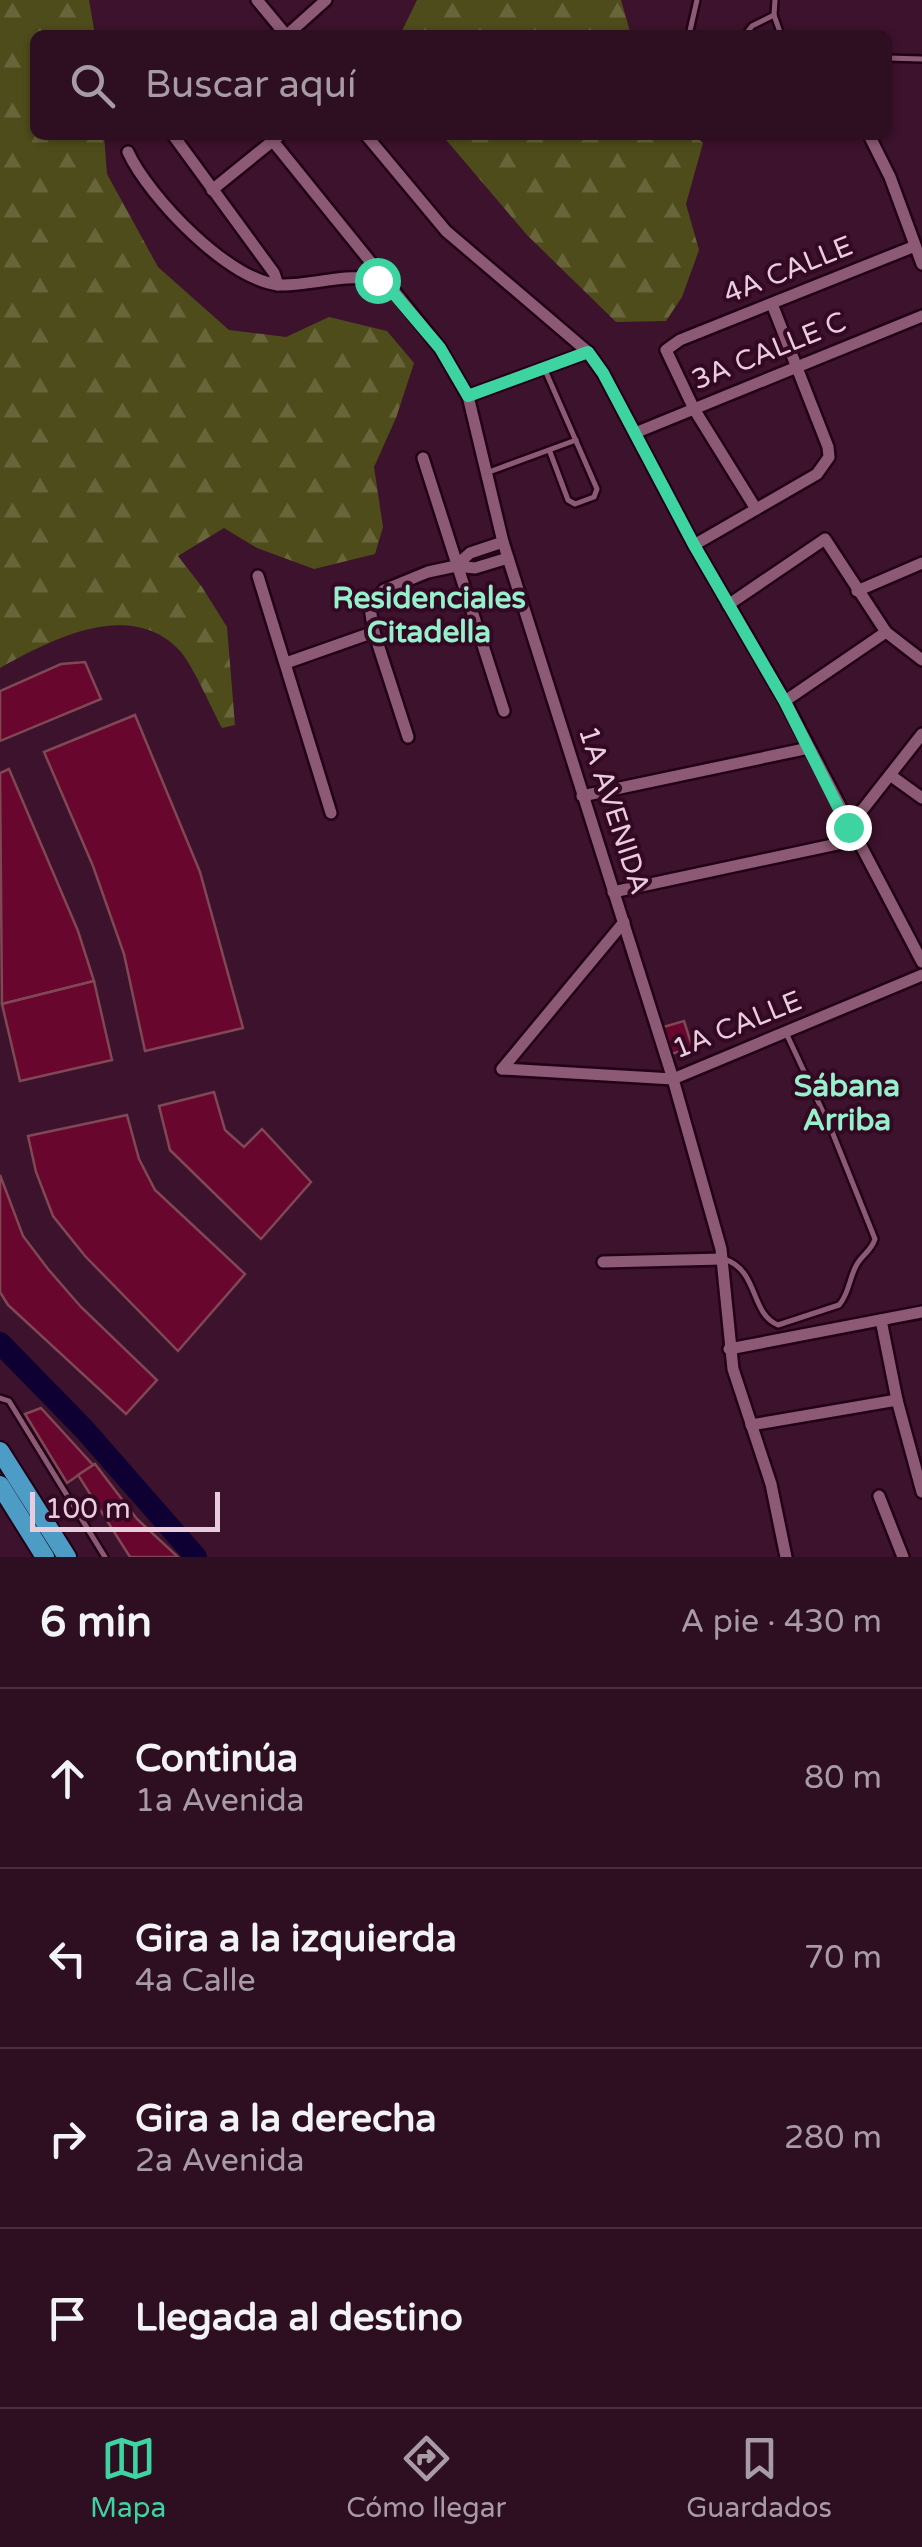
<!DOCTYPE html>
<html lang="es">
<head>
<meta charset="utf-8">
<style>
  :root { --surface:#2e0e21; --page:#3a1c2e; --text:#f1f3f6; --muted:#a79ca5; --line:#492e3f; --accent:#3ed4a2 }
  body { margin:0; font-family:"Varela Round",sans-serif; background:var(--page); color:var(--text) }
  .scale { position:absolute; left:30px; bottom:25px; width:190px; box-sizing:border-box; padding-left:10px; border:5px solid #eacddc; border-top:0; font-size:28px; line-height:35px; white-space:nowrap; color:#eacddc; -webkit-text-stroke:8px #320823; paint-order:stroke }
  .stop { position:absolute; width:30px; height:30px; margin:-22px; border:8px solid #3ed4a2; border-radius:50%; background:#fff }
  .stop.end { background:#3ed4a2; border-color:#fff; box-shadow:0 2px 10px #0008 }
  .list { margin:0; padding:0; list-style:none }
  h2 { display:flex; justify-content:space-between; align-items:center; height:130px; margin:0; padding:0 40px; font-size:42px }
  h2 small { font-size:32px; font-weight:400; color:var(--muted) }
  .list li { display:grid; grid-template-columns:65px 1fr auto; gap:30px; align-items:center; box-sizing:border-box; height:180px; padding:0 40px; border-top:2px solid var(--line) }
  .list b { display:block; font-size:38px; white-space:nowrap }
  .list p { margin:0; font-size:32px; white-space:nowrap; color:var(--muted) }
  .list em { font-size:32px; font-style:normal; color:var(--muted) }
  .icon { flex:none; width:55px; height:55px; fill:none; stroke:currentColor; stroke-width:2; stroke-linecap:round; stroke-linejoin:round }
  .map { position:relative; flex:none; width:922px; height:1557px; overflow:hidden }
  .search { position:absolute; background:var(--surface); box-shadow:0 2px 8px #0004; left:30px; right:30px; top:30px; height:110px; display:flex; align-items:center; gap:25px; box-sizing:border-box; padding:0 35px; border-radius:15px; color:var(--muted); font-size:38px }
  .sheet { height:850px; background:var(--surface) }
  nav { display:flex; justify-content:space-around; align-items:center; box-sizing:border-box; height:140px; border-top:2px solid var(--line); background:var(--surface); font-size:28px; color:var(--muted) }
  nav a { display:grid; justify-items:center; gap:5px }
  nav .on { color:var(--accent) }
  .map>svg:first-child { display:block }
  .forest { fill:url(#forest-firs) }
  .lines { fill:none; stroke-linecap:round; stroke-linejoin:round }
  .river { stroke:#0e0032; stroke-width:22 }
  .building { fill:#69062d; stroke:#7f4854; stroke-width:2.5 }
  .lane-casing { stroke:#220015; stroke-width:10 }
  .street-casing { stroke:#220015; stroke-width:16 }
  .primary-casing { stroke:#220015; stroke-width:22 }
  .lane { stroke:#8c5a75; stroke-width:5 }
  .street { stroke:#8c5a75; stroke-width:11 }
  .primary { stroke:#4d9cc6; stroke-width:18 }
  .route { stroke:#3ed4a2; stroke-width:12 }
  .labels { text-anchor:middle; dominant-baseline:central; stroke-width:8; stroke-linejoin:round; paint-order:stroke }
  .street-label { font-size:28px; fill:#eacddc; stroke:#320823 }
  .neighbourhood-label { font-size:30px; font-weight:bold; fill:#97f0cc; stroke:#320823 }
</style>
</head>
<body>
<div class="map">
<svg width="922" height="1557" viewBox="0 0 922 1557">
  <defs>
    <pattern id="forest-firs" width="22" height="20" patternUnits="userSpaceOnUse" patternTransform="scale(2.5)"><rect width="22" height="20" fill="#4e4c1a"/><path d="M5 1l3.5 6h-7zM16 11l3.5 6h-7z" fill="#68653b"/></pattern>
  </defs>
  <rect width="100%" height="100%" fill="#3d122c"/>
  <g class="forest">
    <path d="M 0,0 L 89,0 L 95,35 L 35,35 L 35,135 L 104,135 L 107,174 L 158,267 L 229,330 L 286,337 L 329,317 L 387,331 L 414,363 L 396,418 L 374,467 L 383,527 L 375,554 L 314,569 L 257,548 L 224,528 L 178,556 L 202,587 L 227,627 L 235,725 L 222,728 C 211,708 194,667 180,651 C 131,598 52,639 0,668 Z"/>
    <path d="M 417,0 L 621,0 L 631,35 L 400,35 Z"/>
    <path d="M 442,135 L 694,135 L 703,143 L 686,204 L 699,250 L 682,297 L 666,321 L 616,322 L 527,235 Z"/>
  </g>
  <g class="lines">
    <path class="river" d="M 0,1343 L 84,1429 L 196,1557"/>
  </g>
  <g class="building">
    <path d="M 85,662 L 101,699 L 0,741 L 0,691 L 61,664 Z"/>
    <path d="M 135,715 L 200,872 L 243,1028 L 145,1051 L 124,954 L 93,866 L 44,752 Z"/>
    <path d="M 9,769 L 78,931 L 94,981 L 2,1004 L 0,773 Z"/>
    <path d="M 94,981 L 112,1060 L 20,1081 L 2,1004 Z"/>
    <path d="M 684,1021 L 691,1043 L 695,1042 L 696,1048 L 670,1054 L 663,1027 Z"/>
    <path d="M 214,1092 L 225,1130 L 244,1147 L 262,1129 L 311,1182 L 261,1239 L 170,1150 L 159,1106 Z"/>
    <path d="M 127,1115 L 139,1159 L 155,1190 L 245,1274 L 178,1351 L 85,1256 L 53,1216 L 36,1172 L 28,1136 Z"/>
    <path d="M 0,1175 L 23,1236 L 48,1269 L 81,1307 L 157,1380 L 126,1414 L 8,1305 L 0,1292 Z"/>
    <path d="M 41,1408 L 93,1465 L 67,1483 L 25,1414 Z"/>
    <path d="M 95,1464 L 137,1519 L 178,1557 L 130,1557 L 78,1475 Z"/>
  </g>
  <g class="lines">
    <g class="lane-casing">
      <g id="lane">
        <path d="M 775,0 L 774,15 L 781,35"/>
        <path d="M 689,35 L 697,0"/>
        <path d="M 745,35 L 752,26 L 774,15"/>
        <path d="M 887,58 L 922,59"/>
        <path d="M 545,370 L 597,489 L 594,497 L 575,504 L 568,500 L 550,452"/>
        <path d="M 489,472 L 576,440"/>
        <path d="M 724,1259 C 759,1270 750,1314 778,1325 L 839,1305 C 849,1294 849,1279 856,1266 C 861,1255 871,1252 875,1239 L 831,1129 L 787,1035"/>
        <path d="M 0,1398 L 9,1401 L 105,1557"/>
      </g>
    </g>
    <g class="street-casing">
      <g id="street">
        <path d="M 257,0 L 286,35"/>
        <path d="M 287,35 L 326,0"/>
        <path d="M 173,135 L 274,273 L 278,285"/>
        <path d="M 268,135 L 440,348 L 468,396 L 503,542 L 673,1079 L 721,1249 L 733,1369 L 771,1484 L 786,1557"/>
        <path d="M 366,135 L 446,231 L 588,352 L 603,373 L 694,545 L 785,701 L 922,962"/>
        <path d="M 869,135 L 890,177 L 922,264"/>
        <path d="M 128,152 C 148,196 232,285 283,285 C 316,285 352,271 384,282"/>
        <path d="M 212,190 L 280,135"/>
        <path d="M 468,396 L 588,352"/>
        <path d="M 635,433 L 922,316"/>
        <path d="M 423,458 L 504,711"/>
        <path d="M 756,509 L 694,409 L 666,350 L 680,340 L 915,246"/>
        <path d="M 694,545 L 817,474 L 829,457 L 828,447 L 772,304"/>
        <path d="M 456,566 L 475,568 L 508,558"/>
        <path d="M 258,576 L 331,813"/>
        <path d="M 857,591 L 922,563"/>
        <path d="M 728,605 L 825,539 L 886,632 L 922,660"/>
        <path d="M 286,663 L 374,632"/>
        <path d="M 785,701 L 886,632"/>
        <path d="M 408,737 L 374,632 L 370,608 L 384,590 L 428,572 L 456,566 L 470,553 L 503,542"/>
        <path d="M 890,775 L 922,798"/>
        <path d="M 582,796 L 809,748"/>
        <path d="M 849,827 L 922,734"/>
        <path d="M 613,892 L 856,840"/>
        <path d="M 502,1069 L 673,1079 L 922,975"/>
        <path d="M 502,1069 L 624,922"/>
        <path d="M 603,1262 L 722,1259"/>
        <path d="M 881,1320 L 897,1400 L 922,1492"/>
        <path d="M 729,1349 L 922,1312"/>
        <path d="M 751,1425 L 897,1400"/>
        <path d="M 879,1496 L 903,1557"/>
      </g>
    </g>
    <g class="primary-casing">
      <g id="primary">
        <path d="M 0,1451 L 67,1557"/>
        <path d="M 0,1485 L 45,1557"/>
      </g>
    </g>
    <use href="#lane" class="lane"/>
    <use href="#street" class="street"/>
    <use href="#primary" class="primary"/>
  </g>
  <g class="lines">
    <path class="route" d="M 377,280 L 384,282 L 440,348 L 468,396 L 588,352 L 603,373 L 694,545 L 785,702 L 848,827"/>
  </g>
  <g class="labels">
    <g class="street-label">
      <text transform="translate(788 270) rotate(-22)">4A CALLE</text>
      <text transform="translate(769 351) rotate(-22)">3A CALLE C</text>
      <text transform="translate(614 810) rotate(72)">1A AVENIDA</text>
      <text transform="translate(737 1025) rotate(-22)">1A CALLE</text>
    </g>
    <g class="neighbourhood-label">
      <text x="429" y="598">Residenciales<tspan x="429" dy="34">Citadella</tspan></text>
      <text x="847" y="1086">Sábana<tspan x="847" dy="34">Arriba</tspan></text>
    </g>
  </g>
</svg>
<div class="scale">100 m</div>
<div class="stop" style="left:377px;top:280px"></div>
<div class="stop end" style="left:848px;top:827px"></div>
<div class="search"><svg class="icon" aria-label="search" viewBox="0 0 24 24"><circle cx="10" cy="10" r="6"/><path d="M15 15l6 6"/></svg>Buscar aquí</div>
</div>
<section class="sheet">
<h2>6 min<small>A pie · 430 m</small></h2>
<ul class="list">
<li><svg class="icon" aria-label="ahead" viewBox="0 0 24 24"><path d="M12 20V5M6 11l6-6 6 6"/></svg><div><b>Continúa</b><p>1a Avenida</p></div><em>80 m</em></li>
<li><svg class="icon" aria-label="left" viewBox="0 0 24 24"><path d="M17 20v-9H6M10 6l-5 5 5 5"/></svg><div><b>Gira a la izquierda</b><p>4a Calle</p></div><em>70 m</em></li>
<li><svg class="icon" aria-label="right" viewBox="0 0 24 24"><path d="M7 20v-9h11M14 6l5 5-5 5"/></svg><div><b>Gira a la derecha</b><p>2a Avenida</p></div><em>280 m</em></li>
<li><svg class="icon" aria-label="arrive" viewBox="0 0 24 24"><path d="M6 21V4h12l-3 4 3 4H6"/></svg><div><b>Llegada al destino</b></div></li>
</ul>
</section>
<nav>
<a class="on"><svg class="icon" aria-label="map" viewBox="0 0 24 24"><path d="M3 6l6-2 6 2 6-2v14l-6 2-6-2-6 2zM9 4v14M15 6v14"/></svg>Mapa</a>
<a><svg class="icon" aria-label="directions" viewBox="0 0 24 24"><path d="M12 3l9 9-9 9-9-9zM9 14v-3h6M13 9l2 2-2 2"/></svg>Cómo llegar</a>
<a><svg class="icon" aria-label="saved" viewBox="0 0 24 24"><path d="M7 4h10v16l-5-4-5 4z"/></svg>Guardados</a>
</nav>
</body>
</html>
